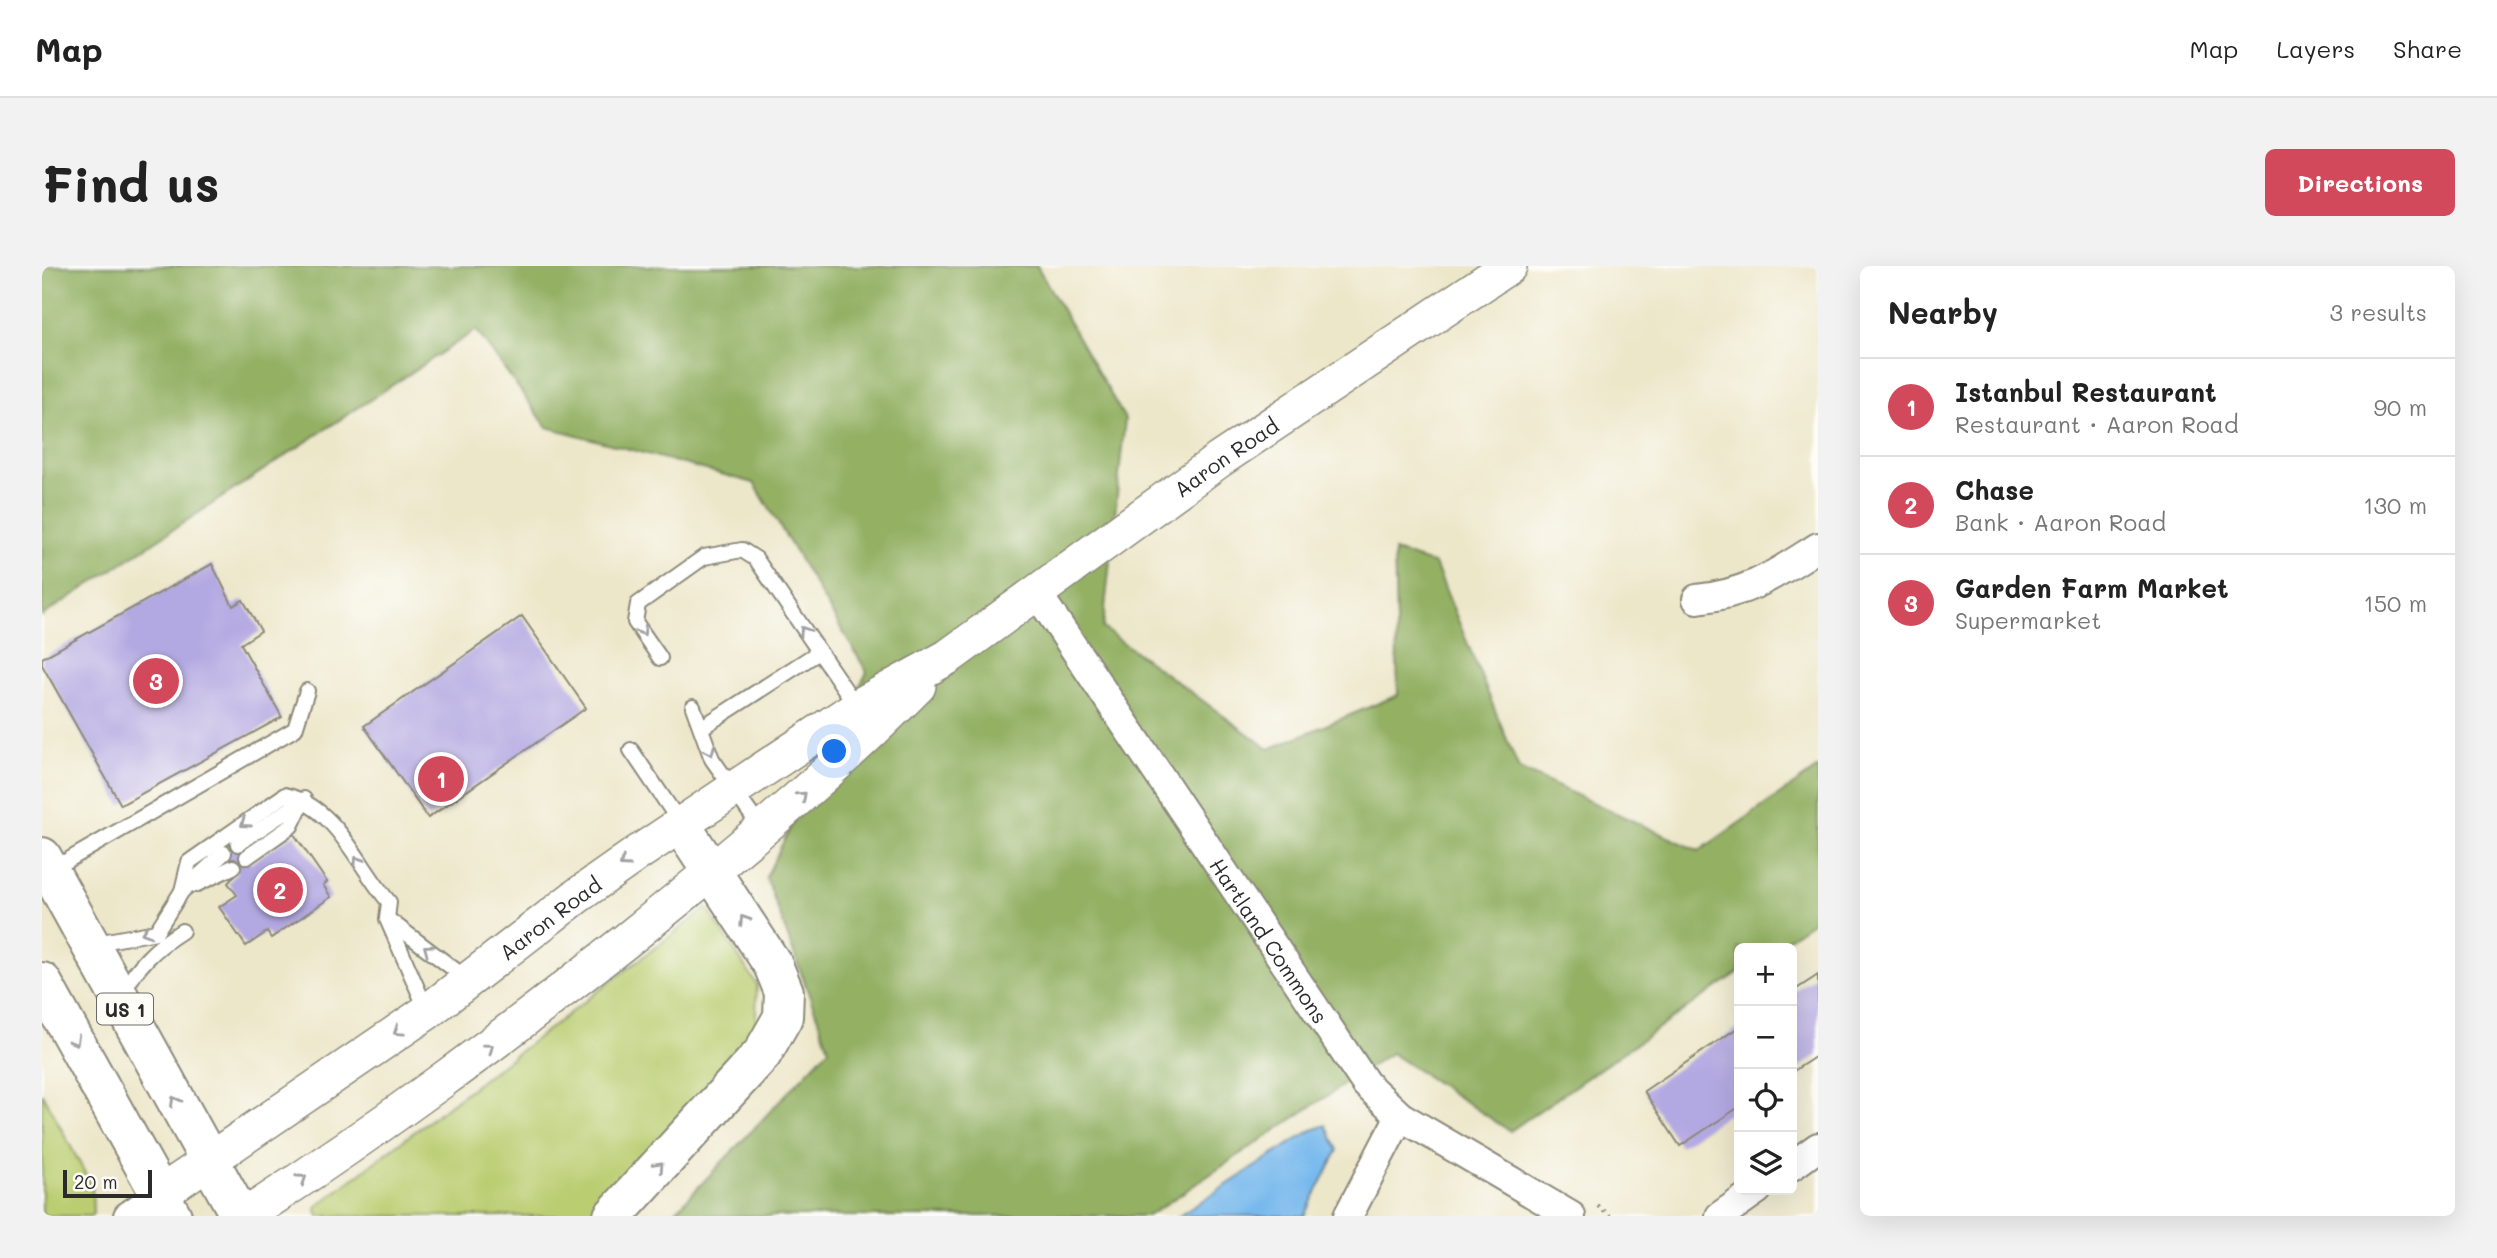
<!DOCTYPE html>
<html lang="en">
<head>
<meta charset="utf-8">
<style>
  :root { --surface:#fff; --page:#f2f2f2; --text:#222; --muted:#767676; --line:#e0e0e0; --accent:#d1495b }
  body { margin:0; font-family:Mali,sans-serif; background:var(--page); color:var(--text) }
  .controls { position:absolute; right:21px; bottom:21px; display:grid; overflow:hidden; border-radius:10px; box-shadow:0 7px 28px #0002 }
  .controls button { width:63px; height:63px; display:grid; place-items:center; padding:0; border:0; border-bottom:2px solid var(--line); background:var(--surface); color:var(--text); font:35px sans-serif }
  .scale { position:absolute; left:21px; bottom:18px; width:89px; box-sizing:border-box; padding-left:7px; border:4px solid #2b2b2b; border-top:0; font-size:19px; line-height:24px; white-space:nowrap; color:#2b2b2b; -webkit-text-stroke:5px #fdfcf7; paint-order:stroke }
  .you { position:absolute; left:793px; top:486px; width:24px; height:24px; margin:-18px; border:5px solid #fff; border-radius:50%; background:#1a73e8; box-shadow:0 0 0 10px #1a73e833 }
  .badge { display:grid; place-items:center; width:46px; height:46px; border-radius:50%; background:var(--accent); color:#fff; font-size:23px; font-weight:700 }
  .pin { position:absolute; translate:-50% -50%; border:4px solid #fff; box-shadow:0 2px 7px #0006 }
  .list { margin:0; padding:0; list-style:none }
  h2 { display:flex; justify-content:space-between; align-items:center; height:91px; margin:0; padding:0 28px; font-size:30px }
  h2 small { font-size:23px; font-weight:400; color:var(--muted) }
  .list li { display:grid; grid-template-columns:46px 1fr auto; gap:21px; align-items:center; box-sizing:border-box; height:98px; padding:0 28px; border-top:2px solid var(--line) }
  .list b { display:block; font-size:26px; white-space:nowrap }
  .list p { margin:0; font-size:23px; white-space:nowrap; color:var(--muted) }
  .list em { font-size:23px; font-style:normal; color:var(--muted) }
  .icon { flex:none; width:38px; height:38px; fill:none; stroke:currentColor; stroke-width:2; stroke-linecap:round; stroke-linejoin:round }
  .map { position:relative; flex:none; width:1776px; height:950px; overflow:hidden; border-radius:10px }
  header { display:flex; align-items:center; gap:42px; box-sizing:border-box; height:98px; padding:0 35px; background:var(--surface); border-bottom:2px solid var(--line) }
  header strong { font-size:33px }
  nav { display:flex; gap:38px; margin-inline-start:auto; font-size:24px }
  .intro { display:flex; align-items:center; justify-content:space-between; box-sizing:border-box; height:168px; padding:0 42px }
  h1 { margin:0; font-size:49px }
  .button { padding:18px 32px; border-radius:10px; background:var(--accent); color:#fff; font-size:24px; font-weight:700 }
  main { display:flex; gap:42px; padding:0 42px }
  aside { flex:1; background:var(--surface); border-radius:10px; box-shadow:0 7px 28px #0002 }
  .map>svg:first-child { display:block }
  .green { fill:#bacd71; stroke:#727c4e; stroke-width:2 }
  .forest { fill:#93b063; stroke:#5f6e47; stroke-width:2 }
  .water { fill:#78b9ed; stroke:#52728c; stroke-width:2 }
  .building { fill:#b3a9e2 }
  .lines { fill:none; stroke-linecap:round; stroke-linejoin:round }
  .service-casing { stroke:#8c897a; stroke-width:18 }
  .minor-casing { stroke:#8c897a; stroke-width:32 }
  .tertiary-casing { stroke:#8c897a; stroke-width:38 }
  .trunk-casing { stroke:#8c897a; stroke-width:42 }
  .path { stroke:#8c897a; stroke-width:4.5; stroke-dasharray:2 5; stroke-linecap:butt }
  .service { stroke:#fff; stroke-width:14 }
  .minor { stroke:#fff; stroke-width:28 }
  .tertiary { stroke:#fff; stroke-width:35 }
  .trunk { stroke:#fff; stroke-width:38 }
  .oneway { stroke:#a0a0a0 }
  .labels { text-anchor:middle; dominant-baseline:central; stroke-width:7; stroke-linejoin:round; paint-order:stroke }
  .shield { fill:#fdfcf7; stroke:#6a6a68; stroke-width:2 }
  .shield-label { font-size:19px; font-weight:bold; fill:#2b2b2b }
  .street-label { font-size:21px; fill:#2b2b2b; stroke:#fdfcf7 }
</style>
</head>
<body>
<header>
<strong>Map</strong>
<nav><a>Map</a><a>Layers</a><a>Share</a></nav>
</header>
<div class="intro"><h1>Find us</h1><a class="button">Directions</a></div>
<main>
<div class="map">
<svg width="1776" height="950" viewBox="0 0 1776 950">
  <rect width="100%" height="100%" fill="#fdfcf7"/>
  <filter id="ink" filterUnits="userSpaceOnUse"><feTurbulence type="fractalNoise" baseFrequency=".0143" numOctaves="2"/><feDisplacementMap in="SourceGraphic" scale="14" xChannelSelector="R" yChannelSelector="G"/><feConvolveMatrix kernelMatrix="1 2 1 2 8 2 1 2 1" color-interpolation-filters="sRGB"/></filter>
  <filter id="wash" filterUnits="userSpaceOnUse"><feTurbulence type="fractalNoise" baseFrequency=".00686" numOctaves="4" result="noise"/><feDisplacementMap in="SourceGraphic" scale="28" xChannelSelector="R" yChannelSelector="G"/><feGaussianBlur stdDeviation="1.57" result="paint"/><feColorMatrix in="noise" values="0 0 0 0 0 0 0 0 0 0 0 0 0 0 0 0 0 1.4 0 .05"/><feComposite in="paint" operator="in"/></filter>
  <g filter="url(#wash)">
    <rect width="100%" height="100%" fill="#ede7ca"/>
    <g class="green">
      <path d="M 665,642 L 715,719 L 713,773 L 550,950 L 277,950 L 274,941 Z"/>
      <path d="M 0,827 L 50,920 L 51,948 L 48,950 L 0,950 Z"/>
    </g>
    <path class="forest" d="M 0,0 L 995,0 L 1083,153 L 1061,362 L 1227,483 L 1356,429 L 1352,285 L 1393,298 L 1477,503 L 1657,585 L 1776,502 L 1776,652 L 1732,682 L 1697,682 L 1697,706 L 1468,865 L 1349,787 L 1106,950 L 629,950 L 787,783 L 724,611 L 825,406 L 712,217 L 505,161 L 434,64 L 0,350 Z"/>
    <path class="water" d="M 1284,859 L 1296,884 L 1262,950 L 1137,950 L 1268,865 Z"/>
    <g id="blocks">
      <g class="building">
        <path d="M 170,298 L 191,340 L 201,334 L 219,365 L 199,378 L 240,451 L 79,539 L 0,399 L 0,392 Z"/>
        <path d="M 480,350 L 544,442 L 386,552 L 322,460 Z"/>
        <path d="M 252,568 L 285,616 L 281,619 L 289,631 L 229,672 L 225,666 L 204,680 L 177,641 L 195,629 L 186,617 L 195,607 L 182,587 L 196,578 L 209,597 Z"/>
        <path d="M 1776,709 L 1776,789 L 1750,806 L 1750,726 Z"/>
        <path d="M 1697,761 L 1697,841 L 1638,880 L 1602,825 Z"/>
      </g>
    </g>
  </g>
  <g filter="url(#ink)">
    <use href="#blocks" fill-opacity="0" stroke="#8c897a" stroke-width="2"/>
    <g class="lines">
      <g class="service-casing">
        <g id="service">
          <path d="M 618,392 L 593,356 L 596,338 L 662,291 L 700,284 L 714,293 L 815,441"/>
          <path d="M 651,441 L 670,493 L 720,564"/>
          <path d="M 659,462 L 777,386"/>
          <path d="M 589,484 L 639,558"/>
          <path d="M 196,578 L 261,534"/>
          <path d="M 205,591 L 249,560 L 262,533"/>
          <path d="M 9,604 L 253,463 L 265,425"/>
          <path d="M 153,619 L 191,601"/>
          <path d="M 140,625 L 147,596 L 243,529 C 294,540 316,600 347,636 L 345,653 L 385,745"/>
          <path d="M 347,654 L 425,713"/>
          <path d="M 49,678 L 114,666 L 140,625 L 182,587"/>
          <path d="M 80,728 C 96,699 113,682 140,665"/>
        </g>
      </g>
      <g class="minor-casing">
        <g id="minor">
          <path id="s1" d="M 995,327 L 1324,818 L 1358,850 L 1529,950"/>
          <path d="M 1655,333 C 1708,327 1732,309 1776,281"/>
          <path d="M 1750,900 L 1776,881"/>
          <path d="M 86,950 L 118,928"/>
          <path d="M 1306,950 L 1358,850"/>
          <path d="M 1678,950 L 1715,924"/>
        </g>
      </g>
      <g class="tertiary-casing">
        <g id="tertiary">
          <path id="s2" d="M 118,928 L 385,746 L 535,630 L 596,587 L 815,441 L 906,391 L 1177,194 L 1467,0"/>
          <path d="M 203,950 C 338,863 459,773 585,674 C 686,593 785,512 876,420"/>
        </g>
      </g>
      <g class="trunk-casing">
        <g id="trunk">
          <path d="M 0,591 L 198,950"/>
          <path d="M 0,716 L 130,950"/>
          <path d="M 571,950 L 720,788 L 741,751 L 742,726 L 731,699 L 639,559"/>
        </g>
      </g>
      <path class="path" d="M 1556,940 L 1568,950"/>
      <use href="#service" class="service"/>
      <use href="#minor" class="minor"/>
      <use href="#tertiary" class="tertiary"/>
      <use href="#trunk" class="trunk"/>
    </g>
    <defs><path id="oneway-chevron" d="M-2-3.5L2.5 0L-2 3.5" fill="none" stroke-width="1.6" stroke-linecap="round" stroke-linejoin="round" transform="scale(1.75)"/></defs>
    <g class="oneway">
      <use href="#oneway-chevron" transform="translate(600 365) rotate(59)"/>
      <use href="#oneway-chevron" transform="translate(762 365) rotate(-124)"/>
      <use href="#oneway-chevron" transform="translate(668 485) rotate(67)"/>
      <use href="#oneway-chevron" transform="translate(760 530) rotate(-42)"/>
      <use href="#oneway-chevron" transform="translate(203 557) rotate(145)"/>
      <use href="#oneway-chevron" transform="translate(316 595) rotate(-123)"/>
      <use href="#oneway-chevron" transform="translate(582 597) rotate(145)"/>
      <use href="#oneway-chevron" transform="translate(702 654) rotate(-123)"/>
      <use href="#oneway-chevron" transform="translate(104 666) rotate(164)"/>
      <use href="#oneway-chevron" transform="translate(386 683) rotate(-143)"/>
      <use href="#oneway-chevron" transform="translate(356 765) rotate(146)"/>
      <use href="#oneway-chevron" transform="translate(33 775) rotate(61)"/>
      <use href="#oneway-chevron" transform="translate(447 782) rotate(-37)"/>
      <use href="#oneway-chevron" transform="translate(133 835) rotate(-119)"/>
      <use href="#oneway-chevron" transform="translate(617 900) rotate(-47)"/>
      <use href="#oneway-chevron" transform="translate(260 913) rotate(-33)"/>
    </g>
  </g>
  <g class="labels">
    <rect class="shield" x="55" y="727.5" width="56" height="31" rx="5"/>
    <g class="shield-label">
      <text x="83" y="743">US 1</text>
    </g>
    <g class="street-label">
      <text stroke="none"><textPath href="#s2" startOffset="1297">Aaron Road</textPath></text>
      <text stroke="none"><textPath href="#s2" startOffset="478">Aaron Road</textPath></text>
      <text stroke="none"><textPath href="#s1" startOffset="418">Hartland Commons</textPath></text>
    </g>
  </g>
</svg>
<div class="controls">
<button>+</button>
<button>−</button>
<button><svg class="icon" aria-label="locate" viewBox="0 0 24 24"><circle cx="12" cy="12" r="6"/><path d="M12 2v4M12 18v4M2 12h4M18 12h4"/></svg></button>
<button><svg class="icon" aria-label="layers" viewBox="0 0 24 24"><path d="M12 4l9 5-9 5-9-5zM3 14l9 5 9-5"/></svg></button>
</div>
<div class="scale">20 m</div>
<div class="you"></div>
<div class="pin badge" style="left:399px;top:513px">1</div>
<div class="pin badge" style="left:238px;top:624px">2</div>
<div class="pin badge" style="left:114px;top:415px">3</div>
</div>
<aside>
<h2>Nearby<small>3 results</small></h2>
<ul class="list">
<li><span class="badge">1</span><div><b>Istanbul Restaurant</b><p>Restaurant · Aaron Road</p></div><em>90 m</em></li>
<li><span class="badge">2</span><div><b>Chase</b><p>Bank · Aaron Road</p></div><em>130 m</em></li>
<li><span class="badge">3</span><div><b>Garden Farm Market</b><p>Supermarket</p></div><em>150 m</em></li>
</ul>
</aside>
</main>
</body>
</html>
